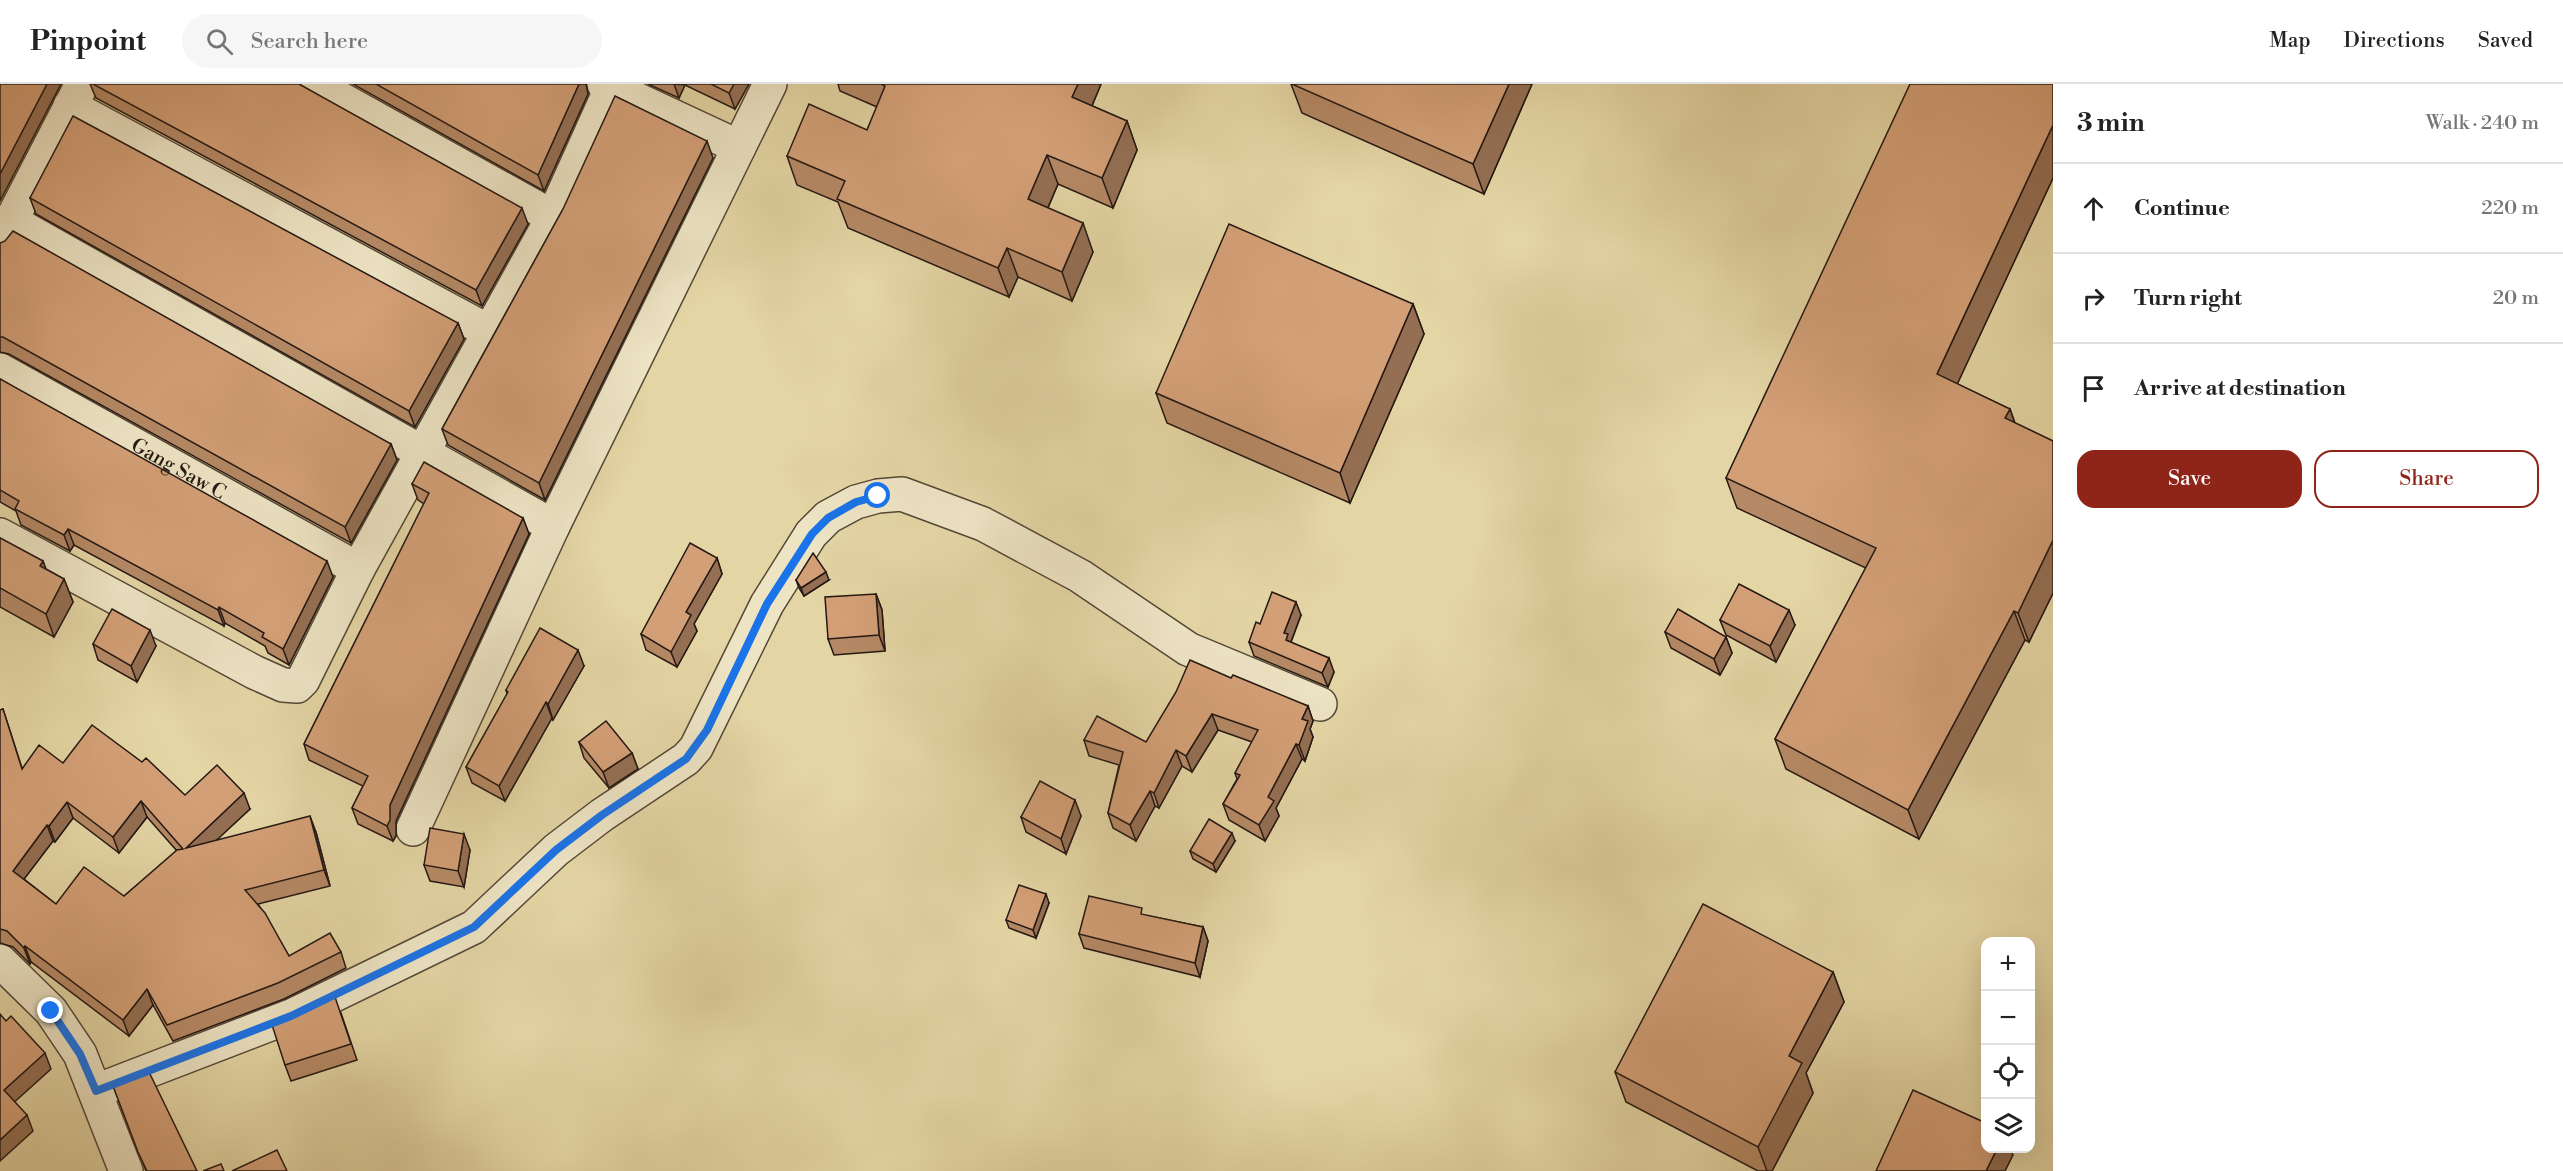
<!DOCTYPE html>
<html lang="en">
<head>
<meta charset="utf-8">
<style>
  :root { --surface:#fff; --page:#f6f6f6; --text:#222; --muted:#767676; --line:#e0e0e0; --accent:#8f2418 }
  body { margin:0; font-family:"Libre Bodoni",serif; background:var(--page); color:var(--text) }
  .controls { position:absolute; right:18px; bottom:18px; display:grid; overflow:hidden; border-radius:12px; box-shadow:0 6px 24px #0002 }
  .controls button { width:54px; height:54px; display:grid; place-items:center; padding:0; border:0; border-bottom:2px solid var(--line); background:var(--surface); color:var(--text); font:30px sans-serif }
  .stop { position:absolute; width:18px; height:18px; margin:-14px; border:4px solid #1a73e8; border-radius:50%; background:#fff }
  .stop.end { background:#1a73e8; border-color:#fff; box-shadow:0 2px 6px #0008 }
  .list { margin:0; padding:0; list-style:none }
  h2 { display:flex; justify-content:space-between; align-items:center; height:78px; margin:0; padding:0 24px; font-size:26px }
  h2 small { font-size:20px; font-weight:400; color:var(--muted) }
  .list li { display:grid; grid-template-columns:39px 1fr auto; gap:18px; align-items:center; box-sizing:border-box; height:90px; padding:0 24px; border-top:2px solid var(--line) }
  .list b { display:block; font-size:22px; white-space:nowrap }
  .list em { font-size:20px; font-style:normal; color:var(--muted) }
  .actions { display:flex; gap:12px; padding:18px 24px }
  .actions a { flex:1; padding:14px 0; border:2px solid var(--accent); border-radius:18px; text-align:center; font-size:21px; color:var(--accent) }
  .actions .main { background:var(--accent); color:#fff }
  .icon { flex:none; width:33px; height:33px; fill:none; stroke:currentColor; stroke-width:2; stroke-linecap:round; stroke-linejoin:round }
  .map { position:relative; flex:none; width:2053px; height:1087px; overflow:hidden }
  header { display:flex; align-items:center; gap:36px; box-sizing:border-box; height:84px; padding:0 30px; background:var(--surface); border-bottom:2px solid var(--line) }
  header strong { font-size:28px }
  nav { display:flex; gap:33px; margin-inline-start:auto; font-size:21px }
  .search { width:420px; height:54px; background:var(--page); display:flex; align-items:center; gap:15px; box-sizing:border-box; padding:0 21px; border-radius:33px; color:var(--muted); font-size:22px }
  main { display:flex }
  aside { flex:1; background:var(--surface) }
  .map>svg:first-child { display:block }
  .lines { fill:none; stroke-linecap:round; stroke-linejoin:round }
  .minor-casing { stroke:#544737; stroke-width:36 }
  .minor { stroke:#ede4c4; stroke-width:33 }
  .wall { fill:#b58965; stroke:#241813; stroke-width:1.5; fill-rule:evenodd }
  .shaded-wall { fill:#946f53; stroke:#241813; stroke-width:1.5 }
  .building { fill:#d39f76; stroke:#241813; stroke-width:1.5; fill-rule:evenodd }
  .route { stroke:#1a73e8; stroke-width:8 }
  .labels { text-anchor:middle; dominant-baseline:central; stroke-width:4.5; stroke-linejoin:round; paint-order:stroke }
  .street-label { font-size:20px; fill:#241813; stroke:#ede4c4 }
</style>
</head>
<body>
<header>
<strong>Pinpoint</strong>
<div class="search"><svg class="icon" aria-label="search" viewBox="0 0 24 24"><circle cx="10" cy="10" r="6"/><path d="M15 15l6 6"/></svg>Search here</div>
<nav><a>Map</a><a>Directions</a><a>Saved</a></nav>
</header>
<main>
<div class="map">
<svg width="2053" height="1087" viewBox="0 0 2053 1087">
  <rect width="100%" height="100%" fill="#e4d5a4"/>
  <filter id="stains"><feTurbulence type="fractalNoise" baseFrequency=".00333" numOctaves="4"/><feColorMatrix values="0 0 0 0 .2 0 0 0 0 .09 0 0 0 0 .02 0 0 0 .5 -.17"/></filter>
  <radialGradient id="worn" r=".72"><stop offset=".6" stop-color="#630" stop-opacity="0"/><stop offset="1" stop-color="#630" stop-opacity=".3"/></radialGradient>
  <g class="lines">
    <g class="minor-casing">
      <g id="minor">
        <path d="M 314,0 L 553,133"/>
        <path d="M 604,0 L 739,63"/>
        <path d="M 70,22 L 490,248"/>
        <path d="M 11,137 L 553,442"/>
        <path d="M 0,158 L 82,0"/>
        <path id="s1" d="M 0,286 L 358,485"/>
        <path d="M 0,451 L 254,588 L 283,601 L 297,602 L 303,596 L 358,485 L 553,133 L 613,0"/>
        <path d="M 413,745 L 553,442 L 770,0"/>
        <path d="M 0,877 L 51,927 L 80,970 L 126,1087"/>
        <path d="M 96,1007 L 291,932 L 474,843 L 556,766 L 602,731 L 686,675 L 696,664 L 767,520 L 811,450 L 828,433 L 856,418 L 878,412 L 902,410 L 983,440 L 1080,492 L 1188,565 L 1320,620"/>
      </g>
    </g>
    <use href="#minor" class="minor"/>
  </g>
  <g class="wall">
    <path d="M 90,0 L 299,0 L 528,140 L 482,222 L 96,14 Z"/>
    <path d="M 353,0 L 586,0 L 588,10 L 544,107 Z"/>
    <path d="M 648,0 L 749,0 L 735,25 L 685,1 L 679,14 Z"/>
    <path d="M 838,0 L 1101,0 L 1092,22 L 1127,37 L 1137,66 L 1113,124 L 1058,100 L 1048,124 L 1093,168 L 1072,217 L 1018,193 L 1009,213 L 848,144 L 838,118 L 797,101 L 787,72 L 867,46 L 877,23 L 840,7 Z"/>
    <path d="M 1291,0 L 1532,0 L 1484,110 L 1302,29 Z"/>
    <path d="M 2053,0 L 2053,94 L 1957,300 L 2010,325 L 2015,339 L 2053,357 L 2053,509 L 2029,558 L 2025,556 L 1919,755 L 1786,685 L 1775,655 L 1866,484 L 1737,424 L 1726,394 Z"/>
    <path d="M 713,74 L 545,416 L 448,361 L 442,345 L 563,125 Z"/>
    <path d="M 30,114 L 458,239 L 464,255 L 415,343 L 36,130 Z"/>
    <path d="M 0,159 L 391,360 L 397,376 L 351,459 L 9,270 L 0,268 Z"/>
    <path d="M 1413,220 L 1424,250 L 1350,419 L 1167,339 L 1156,309 Z"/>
    <path d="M 0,295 L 333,493 L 289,581 L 268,569 L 265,562 L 225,539 L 224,542 L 74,461 L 70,467 L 21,441 L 16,427 L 0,418 Z"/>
    <path d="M 412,400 L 523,434 L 529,450 L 396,737 L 396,752 L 393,757 L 358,740 L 352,724 L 363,702 L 309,676 L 304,660 L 424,420 L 418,416 Z"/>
    <path d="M 0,454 L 43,477 L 46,485 L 64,495 L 73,518 L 54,553 L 0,523 Z"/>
    <path d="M 717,474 L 722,490 L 694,540 L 697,547 L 677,583 L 646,566 L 641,550 Z"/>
    <path d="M 796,496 L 829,496 L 804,512 L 799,504 Z"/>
    <path d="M 876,510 L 882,526 L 885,567 L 834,571 L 828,555 Z"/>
    <path d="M 1301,531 L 1291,558 L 1334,588 L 1328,603 L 1254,572 L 1249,558 L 1260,540 Z"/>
    <path d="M 1720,536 L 1795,541 L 1776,578 L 1726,551 Z"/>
    <path d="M 1665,548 L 1726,553 L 1732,569 L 1720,591 L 1671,564 Z"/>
    <path d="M 93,560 L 156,562 L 137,598 L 98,576 Z"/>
    <path d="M 584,582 L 553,636 L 552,634 L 505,717 L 472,699 L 466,683 L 507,610 L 506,606 Z"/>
    <path d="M 1231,594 L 1308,622 L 1313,637 L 1310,645 L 1313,653 L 1305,677 L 1302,675 L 1276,724 L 1279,732 L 1265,757 L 1229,736 L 1223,720 L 1237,695 L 1235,689 L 1252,658 L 1218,646 L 1192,688 L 1182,682 L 1159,724 L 1155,722 L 1136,757 L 1113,744 L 1108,729 L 1119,681 L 1089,672 L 1084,656 L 1146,658 Z"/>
    <path d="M 3,625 L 22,684 L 63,679 L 185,711 L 250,725 L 216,756 L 316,748 L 330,802 L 258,820 L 289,872 L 341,868 L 346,884 L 284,915 L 173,957 L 153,921 L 129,952 L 31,878 L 30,880 L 13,863 L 0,859 L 0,626 ZM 147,733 L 177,767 L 124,812 L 56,820 L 24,795 L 53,757 L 55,758 L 73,734 L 119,769 Z"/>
    <path d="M 579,658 L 632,669 L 638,685 L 609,704 L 584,674 Z"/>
    <path d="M 1081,732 L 1066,770 L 1026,748 L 1021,733 Z"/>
    <path d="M 1235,757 L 1216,788 L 1193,775 L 1190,767 Z"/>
    <path d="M 470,766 L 464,803 L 430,797 L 424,781 Z"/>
    <path d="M 1049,819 L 1036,854 L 1009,844 L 1006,836 Z"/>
    <path d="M 1144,831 L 1203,843 L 1208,857 L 1200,893 L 1084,864 L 1079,850 Z"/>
    <path d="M 1833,888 L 1844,918 L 1806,989 L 1813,1009 L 1772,1087 L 1758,1087 L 1626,1018 L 1615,988 Z"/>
    <path d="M 341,929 L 357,976 L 291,997 L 285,981 Z"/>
    <path d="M 113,1002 L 197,1087 L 146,1087 Z"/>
  </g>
  <g class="shaded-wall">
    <path d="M 47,0 L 61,0 L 0,117 L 0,90 Z"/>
    <path d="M 579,0 L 586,0 L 588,10 L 544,107 L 538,91 Z"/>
    <path d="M 674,0 L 685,1 L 679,14 Z"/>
    <path d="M 734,0 L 749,0 L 735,25 L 729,9 Z"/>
    <path d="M 1078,0 L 1101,0 L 1083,43 L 1072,13 Z"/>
    <path d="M 1509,0 L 1532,0 L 1484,110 L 1473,80 Z"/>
    <path d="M 1127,37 L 1137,66 L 1113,124 L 1102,94 Z"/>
    <path d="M 2053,41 L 2053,94 L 1948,320 L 1937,290 Z"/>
    <path d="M 707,57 L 713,74 L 545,416 L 539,399 Z"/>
    <path d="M 1047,71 L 1058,100 L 1039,144 L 1028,115 Z"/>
    <path d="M 522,124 L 528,140 L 482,222 L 476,206 Z"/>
    <path d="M 1083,139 L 1093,168 L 1072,217 L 1062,188 Z"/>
    <path d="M 1007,164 L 1018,193 L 1009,213 L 998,184 Z"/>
    <path d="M 1413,220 L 1424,250 L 1350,419 L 1340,389 Z"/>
    <path d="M 458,239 L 464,255 L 415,343 L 409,327 Z"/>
    <path d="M 2010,325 L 2020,355 L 2005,334 Z"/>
    <path d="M 391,360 L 397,376 L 351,459 L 345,443 Z"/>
    <path d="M 523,434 L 529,450 L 396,737 L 396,752 L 393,757 L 387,742 L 390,721 Z"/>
    <path d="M 68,445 L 74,461 L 70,467 L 64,451 Z"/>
    <path d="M 2053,456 L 2053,509 L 2029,558 L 2018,529 Z"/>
    <path d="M 717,474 L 722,490 L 694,540 L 697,547 L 677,583 L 671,568 L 686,528 Z"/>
    <path d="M 43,477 L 51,500 L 40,482 Z"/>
    <path d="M 327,477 L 333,493 L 289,581 L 283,565 Z"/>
    <path d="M 826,488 L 829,496 L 804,512 L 801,504 Z"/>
    <path d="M 64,495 L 73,518 L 54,553 L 46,530 Z"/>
    <path d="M 876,510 L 882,526 L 885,567 L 879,551 Z"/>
    <path d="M 1296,518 L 1301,531 L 1291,558 L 1291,570 L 1284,549 Z"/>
    <path d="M 219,523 L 225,539 L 224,542 L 218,526 Z"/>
    <path d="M 1789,526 L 1795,541 L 1776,578 L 1770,562 Z"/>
    <path d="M 2014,527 L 2025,556 L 1919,755 L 1908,726 Z"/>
    <path d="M 150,546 L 156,562 L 137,598 L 131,582 Z"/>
    <path d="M 1726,553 L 1732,569 L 1720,591 L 1714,575 Z"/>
    <path d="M 578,566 L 584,582 L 553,636 L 548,620 Z"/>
    <path d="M 1329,574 L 1334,588 L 1328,603 L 1322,589 Z"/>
    <path d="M 546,618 L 552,634 L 505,717 L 499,702 Z"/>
    <path d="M 1308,622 L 1313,637 L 1310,645 L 1313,653 L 1305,677 L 1299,661 L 1302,635 Z"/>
    <path d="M 1212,630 L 1218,646 L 1192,688 L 1186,672 Z"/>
    <path d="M 1296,660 L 1302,675 L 1276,724 L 1279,732 L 1265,757 L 1259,741 L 1268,713 Z"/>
    <path d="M 1176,666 L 1182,682 L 1159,724 L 1154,709 Z"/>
    <path d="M 632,669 L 638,685 L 609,704 L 603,688 Z"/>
    <path d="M 1150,707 L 1155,722 L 1136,757 L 1130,741 Z"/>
    <path d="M 244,709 L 250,725 L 191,780 L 186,764 Z"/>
    <path d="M 1075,716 L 1081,732 L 1066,770 L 1061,755 Z"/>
    <path d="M 141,717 L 147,733 L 119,769 L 113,753 Z"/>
    <path d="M 67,718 L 73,734 L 55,758 L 49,742 Z"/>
    <path d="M 310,732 L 316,748 L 330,802 L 324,786 Z"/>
    <path d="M 47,741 L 53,757 L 18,803 L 13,787 Z"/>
    <path d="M 1232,749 L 1235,757 L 1216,788 L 1213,780 Z"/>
    <path d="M 464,750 L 470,766 L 464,803 L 458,787 Z"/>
    <path d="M 1046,810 L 1049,819 L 1036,854 L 1033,846 Z"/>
    <path d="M 1203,843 L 1208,857 L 1200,893 L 1195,879 Z"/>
    <path d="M 25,862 L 31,878 L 30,880 L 24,864 Z"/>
    <path d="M 1833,888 L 1844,918 L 1806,989 L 1813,1009 L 1772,1087 L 1767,1087 L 1758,1063 L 1789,972 Z"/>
    <path d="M 147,905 L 153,921 L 129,952 L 123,936 Z"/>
    <path d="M 45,969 L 51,985 L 10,1022 L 4,1006 Z"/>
    <path d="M 27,1031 L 33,1047 L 0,1077 L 0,1056 Z"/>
    <path d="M 1997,1065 L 2010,1065 L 2013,1071 L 2005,1087 L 1986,1087 Z"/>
  </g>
  <g class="building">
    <path d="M 0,0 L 47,0 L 0,90 Z"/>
    <path d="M 93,0 L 299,0 L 522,124 L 476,206 Z"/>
    <path d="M 376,0 L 579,0 L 538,91 Z"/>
    <path d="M 711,0 L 734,0 L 729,9 Z"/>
    <path d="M 881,0 L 1078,0 L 1072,13 L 1127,37 L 1102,94 L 1047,71 L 1028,115 L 1083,139 L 1062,188 L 1007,164 L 998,184 L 837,115 L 845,97 L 787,72 L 809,20 L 867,46 L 885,2 Z"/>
    <path d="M 1292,0 L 1509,0 L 1473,80 Z"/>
    <path d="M 1910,0 L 2053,0 L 2053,41 L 1937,290 L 2010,325 L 2005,334 L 2053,357 L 2053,456 L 2018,529 L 2014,527 L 1908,726 L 1775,655 L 1876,464 L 1726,394 Z"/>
    <path d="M 615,12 L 707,57 L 539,399 L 442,345 L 563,125 Z"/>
    <path d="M 73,32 L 458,239 L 409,327 L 30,114 Z"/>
    <path d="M 1229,140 L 1413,220 L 1340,389 L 1156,309 Z"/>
    <path d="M 13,147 L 391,360 L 345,443 L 3,253 L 0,253 L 0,159 L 5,157 Z"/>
    <path d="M 0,295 L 327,477 L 283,565 L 262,553 L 264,549 L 219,523 L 218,526 L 68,445 L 64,451 L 15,425 L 19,417 L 0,406 Z"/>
    <path d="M 424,378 L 523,434 L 390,721 L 390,736 L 387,742 L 352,724 L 368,692 L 304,660 L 429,409 L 412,400 Z"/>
    <path d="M 0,454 L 43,477 L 40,482 L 64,495 L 46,530 L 0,504 Z"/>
    <path d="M 690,459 L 717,474 L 686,528 L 691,531 L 671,568 L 641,550 Z"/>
    <path d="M 813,469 L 826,488 L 801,504 L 796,496 Z"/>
    <path d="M 1739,500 L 1789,526 L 1770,562 L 1720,536 Z"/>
    <path d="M 1272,508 L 1296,518 L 1284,549 L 1288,550 L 1286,556 L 1329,574 L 1322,589 L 1249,558 L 1256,538 L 1260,540 Z"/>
    <path d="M 876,510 L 879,551 L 828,555 L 825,513 Z"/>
    <path d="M 112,525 L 150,546 L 131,582 L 93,560 Z"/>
    <path d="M 1678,525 L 1726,553 L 1714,575 L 1665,548 Z"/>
    <path d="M 540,544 L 578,566 L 548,620 L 546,618 L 499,702 L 466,683 L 508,608 L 506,606 Z"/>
    <path d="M 1190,576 L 1231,594 L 1233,591 L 1308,622 L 1302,635 L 1308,637 L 1299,661 L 1296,660 L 1268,713 L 1274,717 L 1259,741 L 1223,720 L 1240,691 L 1235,689 L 1258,646 L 1212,630 L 1186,672 L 1176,666 L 1154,709 L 1150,707 L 1130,741 L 1108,729 L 1123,668 L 1084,656 L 1097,632 L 1146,658 L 1176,608 Z"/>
    <path d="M 3,625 L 22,685 L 39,661 L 63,679 L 92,641 L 142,678 L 146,674 L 185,711 L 217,681 L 244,709 L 186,764 L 310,732 L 324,786 L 245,806 L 265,829 L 289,872 L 330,849 L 341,868 L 278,899 L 167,941 L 147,905 L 123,936 L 25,862 L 24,864 L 7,847 L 0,845 L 0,626 ZM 141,717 L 183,765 L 177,766 L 124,812 L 84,783 L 56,820 L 13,787 L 47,741 L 49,742 L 67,718 L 113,753 Z"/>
    <path d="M 606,637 L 632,669 L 603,688 L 579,658 Z"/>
    <path d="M 1040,697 L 1075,716 L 1061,755 L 1021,733 Z"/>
    <path d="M 1209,735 L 1232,749 L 1213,780 L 1190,767 Z"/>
    <path d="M 430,744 L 464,750 L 458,787 L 424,781 Z"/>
    <path d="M 1019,801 L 1046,810 L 1033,846 L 1006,836 Z"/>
    <path d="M 1089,812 L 1142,824 L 1141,830 L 1203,843 L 1195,879 L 1079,850 Z"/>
    <path d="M 1703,820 L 1833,888 L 1789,972 L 1802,979 L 1758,1063 L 1615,988 Z"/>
    <path d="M 335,913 L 351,960 L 285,981 L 272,941 Z"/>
    <path d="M 0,930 L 6,937 L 11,932 L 45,969 L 4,1006 L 27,1031 L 0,1056 Z"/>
    <path d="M 149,988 L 197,1087 L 147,1087 L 138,1068 L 113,1002 Z"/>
    <path d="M 1913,1006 L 1986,1039 L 1986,1065 L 1997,1065 L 1986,1087 L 1876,1087 Z"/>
    <path d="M 277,1066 L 287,1087 L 232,1087 Z"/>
    <path d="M 221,1080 L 224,1087 L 203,1087 Z"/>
  </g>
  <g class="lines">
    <path class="route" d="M 51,927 L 80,970 L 96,1007 L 291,932 L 474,843 L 556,766 L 602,731 L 686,675 L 707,646 L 767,520 L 812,450 L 828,434 L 856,418 L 878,412"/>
  </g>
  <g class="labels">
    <g class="street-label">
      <text stroke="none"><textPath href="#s1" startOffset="204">Gang Saw C</textPath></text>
    </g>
  </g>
  <rect width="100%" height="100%" filter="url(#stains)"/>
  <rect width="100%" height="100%" fill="url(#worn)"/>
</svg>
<div class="controls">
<button>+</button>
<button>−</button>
<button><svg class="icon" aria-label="locate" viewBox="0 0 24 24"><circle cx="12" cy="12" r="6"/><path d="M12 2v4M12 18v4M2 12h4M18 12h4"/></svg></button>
<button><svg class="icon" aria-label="layers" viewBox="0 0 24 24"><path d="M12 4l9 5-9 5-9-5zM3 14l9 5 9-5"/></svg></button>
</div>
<div class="stop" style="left:878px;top:412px"></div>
<div class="stop end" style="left:51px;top:927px"></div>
</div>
<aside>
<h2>3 min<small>Walk · 240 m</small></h2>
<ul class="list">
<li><svg class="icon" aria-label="ahead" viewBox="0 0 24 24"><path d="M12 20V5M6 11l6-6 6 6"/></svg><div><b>Continue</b></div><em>220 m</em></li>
<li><svg class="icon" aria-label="right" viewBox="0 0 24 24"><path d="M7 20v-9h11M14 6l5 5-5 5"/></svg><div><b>Turn right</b></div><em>20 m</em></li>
<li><svg class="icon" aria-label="arrive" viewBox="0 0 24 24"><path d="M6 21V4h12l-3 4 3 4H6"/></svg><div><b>Arrive at destination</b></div></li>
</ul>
<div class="actions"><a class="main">Save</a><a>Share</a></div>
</aside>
</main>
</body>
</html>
